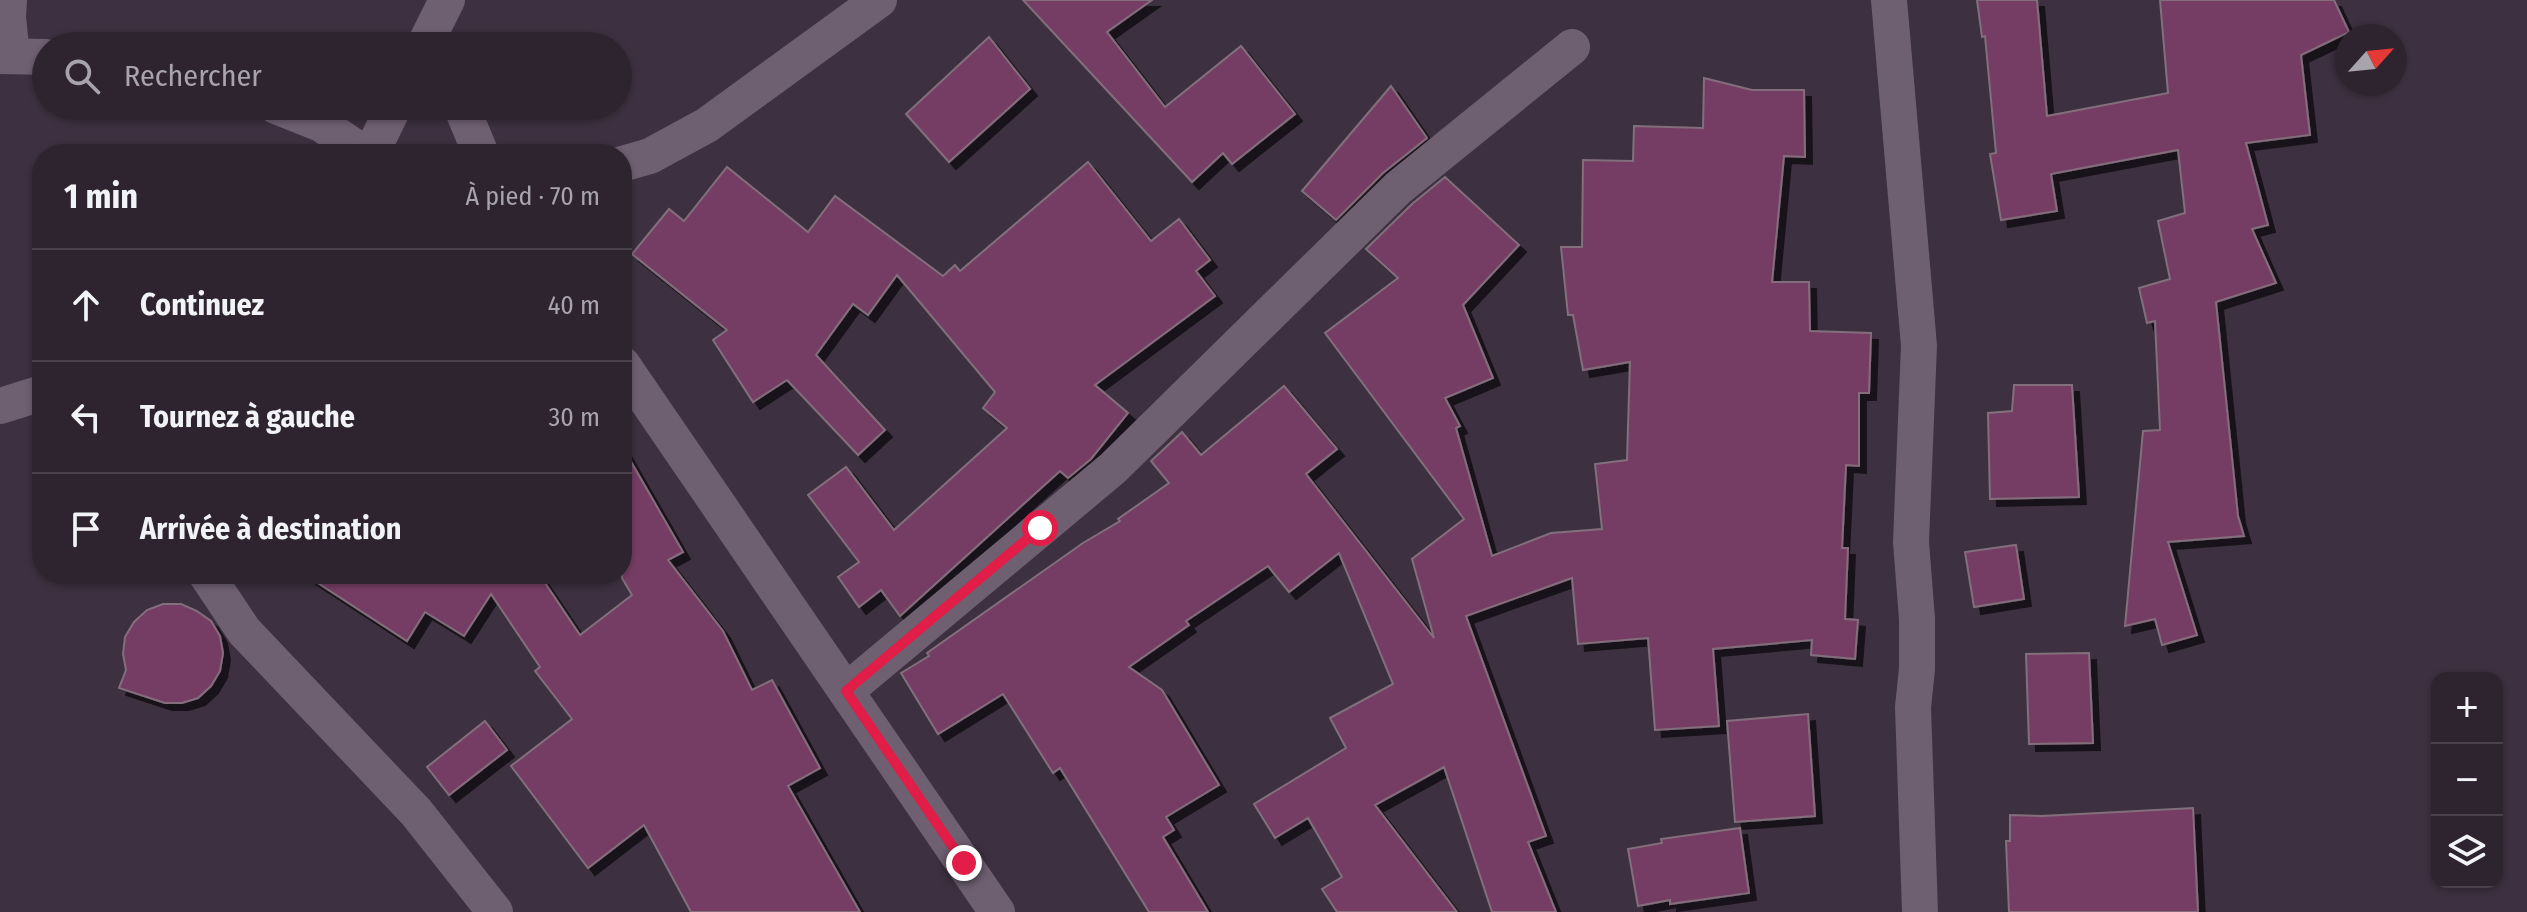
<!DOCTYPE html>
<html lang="fr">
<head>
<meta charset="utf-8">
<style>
  :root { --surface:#2e2430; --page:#362c38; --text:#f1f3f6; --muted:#a7a4ab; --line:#49414c }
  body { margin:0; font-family:"Fira Sans Condensed",sans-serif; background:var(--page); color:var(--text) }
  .controls { position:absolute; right:24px; bottom:24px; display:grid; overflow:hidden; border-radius:16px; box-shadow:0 2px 6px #0004 }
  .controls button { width:72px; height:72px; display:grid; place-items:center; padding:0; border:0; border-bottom:2px solid var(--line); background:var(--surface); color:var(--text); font:40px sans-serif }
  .compass { position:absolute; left:2335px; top:24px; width:72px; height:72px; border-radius:50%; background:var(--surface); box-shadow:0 2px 6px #0004; rotate:63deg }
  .stop { position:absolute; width:24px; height:24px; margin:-18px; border:6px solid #e11d48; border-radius:50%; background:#fff }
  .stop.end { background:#e11d48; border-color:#fff; box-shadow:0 2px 8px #0008 }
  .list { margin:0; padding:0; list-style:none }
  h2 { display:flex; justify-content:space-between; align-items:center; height:104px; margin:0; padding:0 32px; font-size:34px }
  h2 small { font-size:26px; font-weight:400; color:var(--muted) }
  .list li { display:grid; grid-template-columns:52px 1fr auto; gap:24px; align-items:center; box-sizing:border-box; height:112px; padding:0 32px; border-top:2px solid var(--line) }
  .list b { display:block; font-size:30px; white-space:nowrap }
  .list em { font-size:26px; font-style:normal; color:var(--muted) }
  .icon { flex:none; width:44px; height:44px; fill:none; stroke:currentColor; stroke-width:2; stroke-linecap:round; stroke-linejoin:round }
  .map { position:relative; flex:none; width:2527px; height:912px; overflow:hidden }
  .search { position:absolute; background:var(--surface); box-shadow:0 2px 6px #0004; left:32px; top:32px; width:600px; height:88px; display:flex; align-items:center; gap:20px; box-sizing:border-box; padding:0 28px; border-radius:44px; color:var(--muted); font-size:30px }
  .panel { position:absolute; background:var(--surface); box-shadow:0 2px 6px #0004; left:32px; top:144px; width:600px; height:440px; border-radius:32px }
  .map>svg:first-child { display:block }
  .building { fill:#743e64; stroke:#836e7c; stroke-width:2; filter:url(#shadow) }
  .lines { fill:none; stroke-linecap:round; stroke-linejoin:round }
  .street { stroke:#6e5f71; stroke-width:36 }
  .route { stroke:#e11d48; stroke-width:10 }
</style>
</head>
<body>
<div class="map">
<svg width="2527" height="912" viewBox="0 0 2527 912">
  <defs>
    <filter id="shadow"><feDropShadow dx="7" dy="7" stdDeviation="0" flood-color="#0009"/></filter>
  </defs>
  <rect width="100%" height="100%" fill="#3d3040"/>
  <g class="building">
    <path d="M 1023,0 L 1152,0 L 1107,32 L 1165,107 L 1241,46 L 1295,114 L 1232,164 L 1223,153 L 1192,182 Z"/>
    <path d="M 1977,0 L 2037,0 L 2047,116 L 2168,93 L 2160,0 L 2334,0 L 2349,32 L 2301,55 L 2310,135 L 2246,143 L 2268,225 L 2252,229 L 2276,283 L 2216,302 L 2238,516 L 2244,536 L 2168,542 L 2197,635 L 2162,645 L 2155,619 L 2125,626 L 2143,431 L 2160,430 L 2155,321 L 2147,323 L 2139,288 L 2170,279 L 2158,221 L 2185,213 L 2178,150 L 2051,174 L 2057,211 L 2001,220 L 1990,154 L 1996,153 L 1985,36 L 1982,37 Z"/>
    <path d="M 989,37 L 1030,89 L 949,162 L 906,114 Z"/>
    <path d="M 1704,78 L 1752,90 L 1804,90 L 1805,157 L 1784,156 L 1772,282 L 1809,282 L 1810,331 L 1871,333 L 1869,393 L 1859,393 L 1859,466 L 1846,465 L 1842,548 L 1848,548 L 1845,619 L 1858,620 L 1855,659 L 1811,655 L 1812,640 L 1713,649 L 1719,726 L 1655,730 L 1648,638 L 1578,644 L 1572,578 L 1466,616 L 1546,836 L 1528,842 L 1556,912 L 1492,912 L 1444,767 L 1375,805 L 1457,912 L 1337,912 L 1322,889 L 1342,877 L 1308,818 L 1275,838 L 1254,804 L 1346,748 L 1330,718 L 1393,684 L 1339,553 L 1289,592 L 1268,566 L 1186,621 L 1189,625 L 1129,667 L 1162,690 L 1219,785 L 1166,817 L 1174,830 L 1163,837 L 1208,912 L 1149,912 L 1060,768 L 1053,773 L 1003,694 L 938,734 L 901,673 L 929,656 L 927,653 L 1083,543 L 1120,521 L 1118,519 L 1169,483 L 1151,461 L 1182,432 L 1201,455 L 1284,386 L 1337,449 L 1306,474 L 1434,638 L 1412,559 L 1464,519 L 1325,333 L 1398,278 L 1366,249 L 1412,204 L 1445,177 L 1519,245 L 1463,305 L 1493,378 L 1445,398 L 1460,426 L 1456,428 L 1492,556 L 1551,533 L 1602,529 L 1595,464 L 1627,460 L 1630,362 L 1583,370 L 1573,315 L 1568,315 L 1561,247 L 1582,247 L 1583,160 L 1633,161 L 1634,126 L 1703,128 Z"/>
    <path d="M 1391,86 L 1427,138 L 1383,173 L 1336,220 L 1302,191 Z"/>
    <path d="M 1088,162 L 1151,241 L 1179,219 L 1210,260 L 1196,271 L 1215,296 L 1095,385 L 1128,413 L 1091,459 L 1068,478 L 1060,471 L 900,616 L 881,590 L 859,607 L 838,577 L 859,562 L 808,495 L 846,467 L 894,530 L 1007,428 L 983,408 L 995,392 L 897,275 L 868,315 L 853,304 L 816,355 L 885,430 L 858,455 L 787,380 L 753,402 L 713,340 L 727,330 L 632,254 L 669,209 L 684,221 L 727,167 L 808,232 L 835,196 L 943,276 L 955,265 L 960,271 Z"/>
    <path d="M 2014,385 L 2072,385 L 2079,497 L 1990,499 L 1988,413 L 2012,411 Z"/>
    <path d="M 622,446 L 683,552 L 668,560 L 723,631 L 752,690 L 772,680 L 820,768 L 788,786 L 860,912 L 691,912 L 644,825 L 588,868 L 511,766 L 572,719 L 535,671 L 540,667 L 491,594 L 464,636 L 425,612 L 407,641 L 304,574 L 539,574 L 580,635 L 632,595 L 622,578 Z"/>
    <path d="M 2016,545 L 2024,599 L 1974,607 L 1965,552 Z"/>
    <path d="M 163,604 L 181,604 L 197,611 L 211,621 L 220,636 L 223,653 L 220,671 L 211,686 L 198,698 L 182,703 L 165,703 L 119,688 L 126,670 L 123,654 L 125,637 L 134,622 L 147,610 Z"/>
    <path d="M 2089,653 L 2093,743 L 2029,744 L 2026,654 Z"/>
    <path d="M 1808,714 L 1815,816 L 1735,822 L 1727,721 Z"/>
    <path d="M 485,721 L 507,750 L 449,795 L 427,767 Z"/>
    <path d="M 2193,808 L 2198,912 L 2009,912 L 2006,841 L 2010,841 L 2010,815 L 2042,816 Z"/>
    <path d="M 1740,828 L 1749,893 L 1670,904 L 1670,900 L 1638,906 L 1628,849 L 1662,843 L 1661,839 Z"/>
  </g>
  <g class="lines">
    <g class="street">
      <path d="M 9,0 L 8,17 L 12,56"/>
      <path d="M 1889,0 L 1919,346 L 1911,542 L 1917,619 L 1917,669 L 1913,707 L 1920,912"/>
      <path d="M 424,46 L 447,0"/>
      <path d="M 0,56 L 46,57"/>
      <path d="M 276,106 L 321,124 L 365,154"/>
      <path d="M 461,106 L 481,154"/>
      <path d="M 371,154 L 394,106"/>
      <path d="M 622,164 L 650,156 L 707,125 L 879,0"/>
      <path d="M 622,364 L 997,912"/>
      <path d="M 0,406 L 42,393"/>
      <path d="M 206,574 L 244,631 L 416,812 L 495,912"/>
      <path d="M 846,691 L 1113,468 L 1398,188 L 1572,47"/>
    </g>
  </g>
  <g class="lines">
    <path class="route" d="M 964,863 L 846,691 L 1040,528"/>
  </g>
</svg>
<div class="controls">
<button>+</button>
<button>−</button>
<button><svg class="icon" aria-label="layers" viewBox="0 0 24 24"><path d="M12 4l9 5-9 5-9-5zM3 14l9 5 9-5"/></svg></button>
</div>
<svg class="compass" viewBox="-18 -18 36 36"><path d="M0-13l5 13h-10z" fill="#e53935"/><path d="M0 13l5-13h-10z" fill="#a7a4ab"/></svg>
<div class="stop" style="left:1040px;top:528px"></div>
<div class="stop end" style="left:964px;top:863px"></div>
<div class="search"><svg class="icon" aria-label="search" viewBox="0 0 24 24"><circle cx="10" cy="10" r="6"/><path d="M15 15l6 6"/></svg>Rechercher</div>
<section class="panel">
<h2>1 min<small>À pied · 70 m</small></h2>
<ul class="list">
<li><svg class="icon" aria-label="ahead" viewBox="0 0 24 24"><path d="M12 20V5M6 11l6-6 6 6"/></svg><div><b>Continuez</b></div><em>40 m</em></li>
<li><svg class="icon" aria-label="left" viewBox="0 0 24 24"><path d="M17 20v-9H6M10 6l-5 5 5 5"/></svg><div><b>Tournez à gauche</b></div><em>30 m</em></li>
<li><svg class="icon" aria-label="arrive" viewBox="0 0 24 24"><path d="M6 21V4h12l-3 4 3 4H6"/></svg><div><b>Arrivée à destination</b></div></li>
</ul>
</section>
</div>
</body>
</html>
